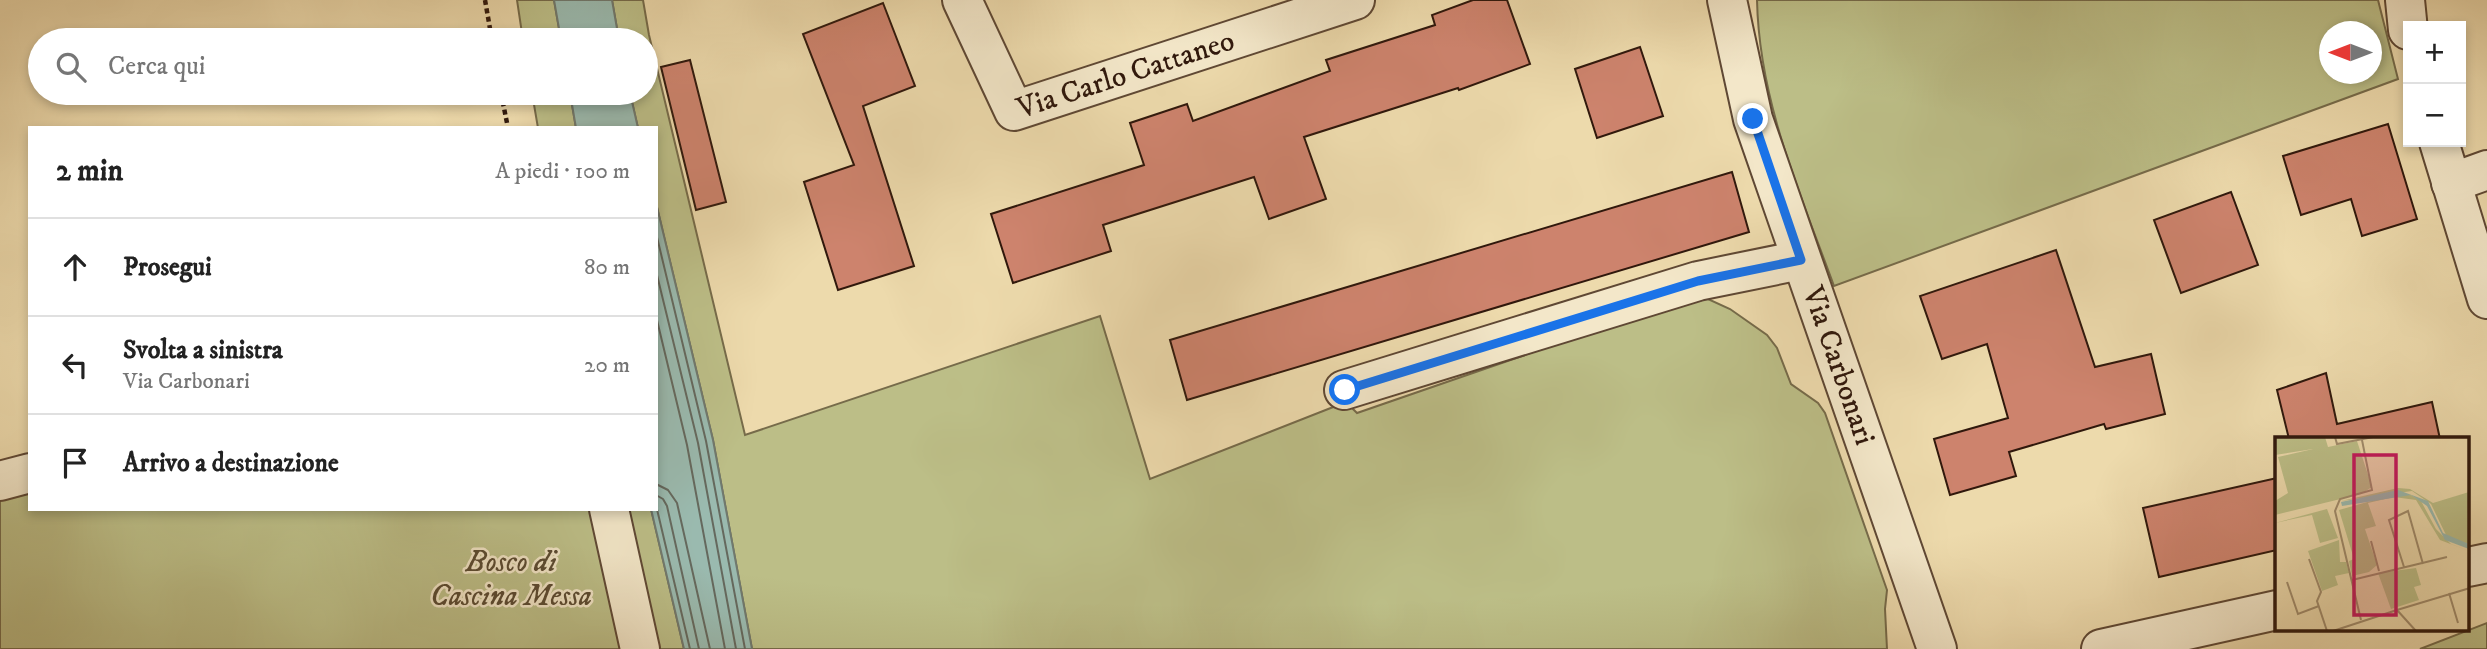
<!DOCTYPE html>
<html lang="it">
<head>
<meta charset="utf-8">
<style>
  :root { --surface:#fff; --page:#f6f6f6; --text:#222; --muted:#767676; --line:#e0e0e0 }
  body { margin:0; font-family:"IM FELL DW Pica",serif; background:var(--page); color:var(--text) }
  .controls { position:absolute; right:21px; top:21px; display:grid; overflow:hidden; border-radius:0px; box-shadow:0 4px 10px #0003 }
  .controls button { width:63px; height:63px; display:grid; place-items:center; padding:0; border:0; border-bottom:2px solid var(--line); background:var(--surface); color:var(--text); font:35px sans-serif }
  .compass { position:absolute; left:2319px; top:21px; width:63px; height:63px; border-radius:50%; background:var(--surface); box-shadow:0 4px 10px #0003; rotate:270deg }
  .stop { position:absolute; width:21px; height:21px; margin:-16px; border:5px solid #1a73e8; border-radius:50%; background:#fff }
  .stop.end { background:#1a73e8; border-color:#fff; box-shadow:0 2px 7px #0008 }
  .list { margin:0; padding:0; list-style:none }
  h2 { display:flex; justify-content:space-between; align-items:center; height:91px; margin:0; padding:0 28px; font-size:30px }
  h2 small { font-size:23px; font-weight:400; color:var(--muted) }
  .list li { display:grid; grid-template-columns:46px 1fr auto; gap:21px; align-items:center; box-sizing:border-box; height:98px; padding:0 28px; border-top:2px solid var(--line) }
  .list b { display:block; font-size:26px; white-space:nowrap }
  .list p { margin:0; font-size:23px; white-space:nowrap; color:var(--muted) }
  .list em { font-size:23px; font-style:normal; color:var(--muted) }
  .icon { flex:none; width:38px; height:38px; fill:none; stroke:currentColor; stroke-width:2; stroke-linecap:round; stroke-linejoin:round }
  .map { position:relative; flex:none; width:2487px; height:649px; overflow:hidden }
  .search { position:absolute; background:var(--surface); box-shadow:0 4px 10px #0003; left:28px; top:28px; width:630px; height:77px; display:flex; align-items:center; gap:18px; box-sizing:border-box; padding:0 24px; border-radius:38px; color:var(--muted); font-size:26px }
  .panel { position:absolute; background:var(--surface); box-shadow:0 4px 10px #0003; left:28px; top:126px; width:630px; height:385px; border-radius:0px }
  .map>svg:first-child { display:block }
  .green { fill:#bcbe87; stroke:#766b4a; stroke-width:2; fill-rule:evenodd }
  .water { fill:#9abaaf; stroke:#70796e; stroke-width:2 }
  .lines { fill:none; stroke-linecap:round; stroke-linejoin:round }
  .shore { stroke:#65695e; stroke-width:2 }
  .building { fill:#cd836d; stroke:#30180c; stroke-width:2 }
  .minor-casing { stroke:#5f4834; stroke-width:42 }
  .path { stroke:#30180c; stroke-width:4.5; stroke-dasharray:5 3.5; stroke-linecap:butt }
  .minor { stroke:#f3e7c9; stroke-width:38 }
  .route { stroke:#1a73e8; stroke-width:9 }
  .labels { text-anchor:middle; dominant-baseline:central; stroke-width:5; stroke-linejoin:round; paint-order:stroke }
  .street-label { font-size:30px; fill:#30180c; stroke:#f3e7c9 }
  .park-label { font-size:30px; font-style:italic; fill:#5a4a31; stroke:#f3e7c9 }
  .inset-road { fill:none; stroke:#a18c6c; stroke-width:2 }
  .view { fill:#c2185b; fill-opacity:0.15; stroke:#c2185b; stroke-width:3.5 }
  .inset-edge { fill:none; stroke:#30180c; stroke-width:3.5 }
</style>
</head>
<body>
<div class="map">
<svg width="2487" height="649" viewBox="0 0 2487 649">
  <rect width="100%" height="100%" fill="#eddaac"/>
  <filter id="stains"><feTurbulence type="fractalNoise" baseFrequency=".00286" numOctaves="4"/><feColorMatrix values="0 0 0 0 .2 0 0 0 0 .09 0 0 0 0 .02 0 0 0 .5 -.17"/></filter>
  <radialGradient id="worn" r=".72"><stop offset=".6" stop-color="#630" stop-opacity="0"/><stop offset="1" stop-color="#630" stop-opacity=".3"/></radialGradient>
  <g class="green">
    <path d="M 517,0 L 554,0 L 561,40 L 523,40 Z"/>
    <path d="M 612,0 L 643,0 L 649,35 L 745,435 L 1100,316 L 1150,479 L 1346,402 L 1357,413 L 1687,299 L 1708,299 L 1730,309 L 1767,335 L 1777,348 L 1791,384 L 1818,403 L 1825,413 L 1887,590 L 1885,609 L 1887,649 L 752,649 L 713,440 L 656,203 L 656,128 L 638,128 L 630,93 L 646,93 L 646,40 L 619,40 Z"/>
    <path d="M 1757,0 L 2378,0 L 2398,79 L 1834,286 C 1800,193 1759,101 1757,0 ZM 2330,32 L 2372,32 L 2372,74 L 2330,74 Z"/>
    <path d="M 532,93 L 570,93 L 576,128 L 538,128 Z"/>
    <path d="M 30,484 L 30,509 L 601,509 L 632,649 L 0,649 L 0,492 Z"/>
    <path d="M 622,509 L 651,509 L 684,649 L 653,649 Z"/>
    <path d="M 2487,623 L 2487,649 L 2420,649 Z"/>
  </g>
  <g class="water">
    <path d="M 554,0 L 612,0 L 619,40 L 561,40 Z"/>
    <path d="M 570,93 L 630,93 L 638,128 L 576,128 Z"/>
    <path d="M 656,203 L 713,440 L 752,649 L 684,649 L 651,509 L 656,509 Z"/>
  </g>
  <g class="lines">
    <g class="shore">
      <path d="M 656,233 L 706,441 L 745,649"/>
      <path d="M 656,271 L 698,443 L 736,649"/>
      <path d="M 656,316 L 687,445 L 725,649"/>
      <path d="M 656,484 L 668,490 L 677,503 L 710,649"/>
      <path d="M 656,495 L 663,499 L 667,506 L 699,649"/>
      <path d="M 656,505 L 690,649"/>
    </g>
  </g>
  <g class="building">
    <path d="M 1473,0 L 1507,0 L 1530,64 L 1459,90 L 1458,88 L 1304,137 L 1326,199 L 1269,219 L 1254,177 L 1103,225 L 1111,251 L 1013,283 L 991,214 L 1144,165 L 1130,123 L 1187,104 L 1193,121 L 1330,71 L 1326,60 L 1435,25 L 1432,15 Z"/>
    <path d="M 883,3 L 915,86 L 863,106 L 914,266 L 838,290 L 804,182 L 854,165 L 803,34 Z"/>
    <path d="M 1640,47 L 1663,116 L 1597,138 L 1575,69 Z"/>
    <path d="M 690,60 L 726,202 L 696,210 L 661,67 Z"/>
    <path d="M 2388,124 L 2417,219 L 2362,236 L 2351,199 L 2301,215 L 2283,156 Z"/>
    <path d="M 1732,172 L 1749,232 L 1187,400 L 1170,340 Z"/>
    <path d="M 2231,192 L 2258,265 L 2181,293 L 2154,220 Z"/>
    <path d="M 2056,250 L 2095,367 L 2151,354 L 2165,414 L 2106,429 L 2104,424 L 2009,452 L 2016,476 L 1950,495 L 1934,439 L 2008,418 L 1987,344 L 1942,359 L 1920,296 Z"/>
    <path d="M 2326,373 L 2337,424 L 2432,402 L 2440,439 L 2289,439 L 2277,390 Z"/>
    <path d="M 2277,478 L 2277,550 L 2159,577 L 2143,508 Z"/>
  </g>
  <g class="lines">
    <g class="minor-casing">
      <g id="minor">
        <path id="s1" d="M 962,0 L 1014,111 L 1355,0"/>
        <path id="s2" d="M 1727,0 L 1753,119 L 1937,649"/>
        <path d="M 2405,0 L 2408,30"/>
        <path d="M 2439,142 L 2487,299"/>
        <path d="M 2451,183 L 2487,170"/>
        <path d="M 1344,390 L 1698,281 L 1801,260"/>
        <path d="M 0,481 L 30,473"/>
        <path d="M 609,509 L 640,649"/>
        <path d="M 2468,567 L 2487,563"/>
        <path d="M 2101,649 L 2277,610"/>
      </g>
    </g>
    <g class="path">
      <path d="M 485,0 L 492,40"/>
      <path d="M 501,93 L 508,128"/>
    </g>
    <use href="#minor" class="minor"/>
  </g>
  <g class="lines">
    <path class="route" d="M 1345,390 L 1698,281 L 1801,260 L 1753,119"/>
  </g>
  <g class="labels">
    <g class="street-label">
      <text stroke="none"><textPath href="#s1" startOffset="240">Via Carlo Cattaneo</textPath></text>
      <text stroke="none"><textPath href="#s2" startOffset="383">Via Carbonari</textPath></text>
    </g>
    <g class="park-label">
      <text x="511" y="562">Bosco di<tspan x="511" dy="34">Cascina Messa</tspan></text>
    </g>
  </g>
  <g transform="translate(2275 437)">
    <rect width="194" height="194" fill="#eddaac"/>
    <path d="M 0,0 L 50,0 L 53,10 L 82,4 L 97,50 L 86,57 L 0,78 L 0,64 L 13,56 L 3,20 L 38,12 L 0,18 ZM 123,51 L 135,52 L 158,66 L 194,55 L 194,107 L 172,100 L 156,67 L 137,54 L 66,64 ZM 117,58 L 136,58 L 146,64 L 161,92 L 176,107 L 194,114 L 165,103 L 141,63 L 119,60 L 93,66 L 101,89 L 90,92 L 102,128 L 94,135 L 77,139 L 74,124 L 79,122 L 64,73 ZM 52,72 L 63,101 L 45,106 L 37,78 L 0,86 ZM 64,103 L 65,125 L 71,125 L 74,136 L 60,139 L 63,148 L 47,154 L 33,114 ZM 141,131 L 146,148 L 139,150 L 144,163 L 116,172 L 103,136 Z" fill="#bcbe87"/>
    <path d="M 123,53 L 153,64 L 168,96 L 194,107 L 194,112 L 170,103 L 152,69 L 136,58 L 67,69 L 66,65 Z" fill="#9abaaf"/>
    <path class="inset-road" d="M 60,0 L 62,7 L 98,0M 96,104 L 104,134M 34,122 L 46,155 L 42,164 L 52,194M 129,130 L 114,83 L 133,74 L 148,127M 77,143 L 172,120M 12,145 L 23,177 L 44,169M 174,156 L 183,186M 122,173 L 195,151M 86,183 L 60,74 L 65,62 L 97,53 L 87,3M 58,194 L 122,173 L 141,194"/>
    <path class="view" d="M 79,18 L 121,18 L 121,178 L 79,178 Z"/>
    <rect width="194" height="194" class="inset-edge"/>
  </g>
  <rect width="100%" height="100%" filter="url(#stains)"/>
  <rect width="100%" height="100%" fill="url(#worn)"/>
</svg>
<div class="controls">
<button>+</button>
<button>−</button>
</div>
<svg class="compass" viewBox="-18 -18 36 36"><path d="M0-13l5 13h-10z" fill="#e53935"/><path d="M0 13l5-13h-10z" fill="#767676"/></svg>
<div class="stop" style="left:1345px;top:390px"></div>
<div class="stop end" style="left:1753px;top:119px"></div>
<div class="search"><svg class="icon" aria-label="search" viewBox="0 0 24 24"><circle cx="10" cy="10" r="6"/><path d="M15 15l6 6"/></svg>Cerca qui</div>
<section class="panel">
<h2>2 min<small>A piedi · 100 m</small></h2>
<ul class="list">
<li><svg class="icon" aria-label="ahead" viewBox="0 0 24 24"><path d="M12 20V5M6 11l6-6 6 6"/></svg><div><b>Prosegui</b></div><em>80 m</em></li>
<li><svg class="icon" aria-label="left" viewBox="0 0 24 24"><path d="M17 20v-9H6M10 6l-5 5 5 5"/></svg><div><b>Svolta a sinistra</b><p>Via Carbonari</p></div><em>20 m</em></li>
<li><svg class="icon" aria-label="arrive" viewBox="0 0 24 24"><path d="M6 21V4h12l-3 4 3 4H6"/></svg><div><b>Arrivo a destinazione</b></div></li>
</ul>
</section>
</div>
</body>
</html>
